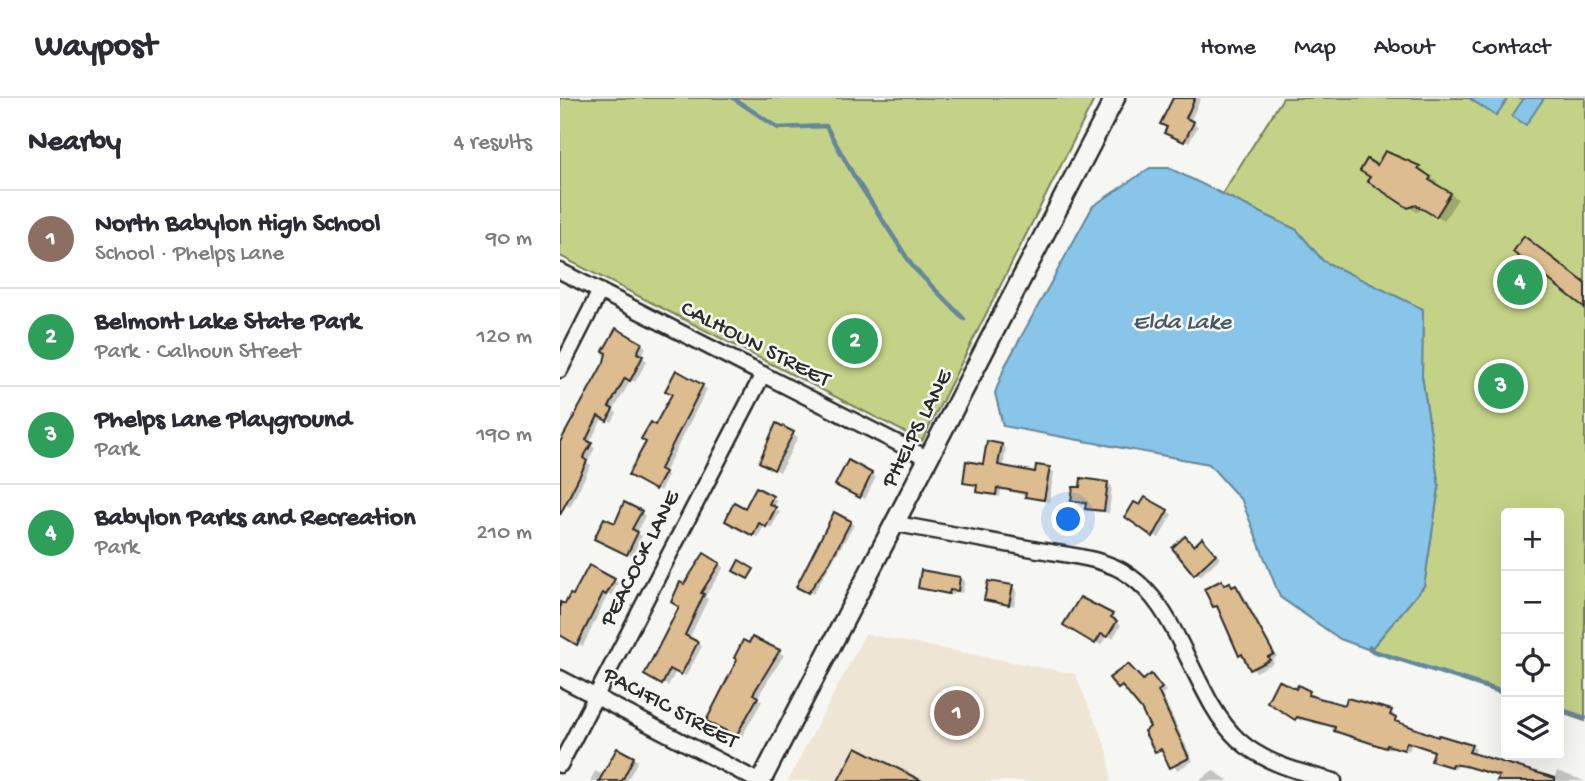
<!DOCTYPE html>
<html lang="en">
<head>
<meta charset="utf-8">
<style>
  :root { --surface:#fff; --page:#f2f2f3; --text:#2b2b33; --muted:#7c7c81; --line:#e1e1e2; --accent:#111827 }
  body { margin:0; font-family:"Gochi Hand",sans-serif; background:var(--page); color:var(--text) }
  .controls { position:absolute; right:21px; bottom:21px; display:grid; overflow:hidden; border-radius:7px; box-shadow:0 7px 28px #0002 }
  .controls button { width:63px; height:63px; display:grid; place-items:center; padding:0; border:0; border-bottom:2px solid var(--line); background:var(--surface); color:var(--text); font:35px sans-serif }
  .you { position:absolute; left:509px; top:422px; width:24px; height:24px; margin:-18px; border:5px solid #fff; border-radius:50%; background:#1a73e8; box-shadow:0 0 0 10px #1a73e833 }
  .badge { display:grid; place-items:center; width:46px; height:46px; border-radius:50%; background:var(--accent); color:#fff; font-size:23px; font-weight:700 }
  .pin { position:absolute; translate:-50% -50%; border:4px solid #fff; box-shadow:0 2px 7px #0006 }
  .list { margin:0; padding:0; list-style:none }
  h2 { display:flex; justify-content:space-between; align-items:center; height:91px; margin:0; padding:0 28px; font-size:30px }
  h2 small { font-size:23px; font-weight:400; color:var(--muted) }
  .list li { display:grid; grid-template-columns:46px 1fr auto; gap:21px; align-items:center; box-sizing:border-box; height:98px; padding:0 28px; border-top:2px solid var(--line) }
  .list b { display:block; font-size:26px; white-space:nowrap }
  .list p { margin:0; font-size:23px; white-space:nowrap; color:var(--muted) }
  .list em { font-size:23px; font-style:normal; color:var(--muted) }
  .icon { flex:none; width:38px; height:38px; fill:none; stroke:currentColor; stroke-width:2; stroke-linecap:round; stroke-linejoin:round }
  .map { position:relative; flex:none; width:1025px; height:683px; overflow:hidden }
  header { display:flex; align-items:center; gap:42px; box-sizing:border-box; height:98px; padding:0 35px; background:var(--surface); border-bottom:2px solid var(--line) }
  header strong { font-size:33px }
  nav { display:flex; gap:38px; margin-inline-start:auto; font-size:24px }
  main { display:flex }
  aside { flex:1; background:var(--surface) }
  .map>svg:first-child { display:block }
  .built { fill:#eee5d4 }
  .green { fill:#c4d287; stroke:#787e59; stroke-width:2 }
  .water { fill:#88c5e8; stroke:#63879c; stroke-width:2 }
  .shadow { fill:#0003 }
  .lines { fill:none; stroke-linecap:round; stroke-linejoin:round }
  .stream { stroke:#63879c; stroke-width:4.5 }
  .building { fill:#ddbc8f; stroke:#2b2b2b; stroke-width:2 }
  .minor-casing { stroke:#2b2b2b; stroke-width:19 }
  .tertiary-casing { stroke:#2b2b2b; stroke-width:23 }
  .minor { stroke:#f6f6f2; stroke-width:14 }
  .tertiary { stroke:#f6f6f2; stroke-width:18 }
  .labels { text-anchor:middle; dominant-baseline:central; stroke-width:5; stroke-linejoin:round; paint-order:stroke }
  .street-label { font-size:23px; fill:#2b2b2b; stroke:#f6f6f2 }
  .water-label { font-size:24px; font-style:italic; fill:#475964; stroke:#f6f6f2 }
</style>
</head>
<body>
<header>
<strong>Waypost</strong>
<nav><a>Home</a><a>Map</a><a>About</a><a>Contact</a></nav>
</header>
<main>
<aside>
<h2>Nearby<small>4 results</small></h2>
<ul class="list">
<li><span class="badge" style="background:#8d6e63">1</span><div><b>North Babylon High School</b><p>School · Phelps Lane</p></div><em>90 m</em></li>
<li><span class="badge" style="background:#2e9e5b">2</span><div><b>Belmont Lake State Park</b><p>Park · Calhoun Street</p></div><em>120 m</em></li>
<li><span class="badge" style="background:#2e9e5b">3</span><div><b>Phelps Lane Playground</b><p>Park</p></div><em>190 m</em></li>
<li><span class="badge" style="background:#2e9e5b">4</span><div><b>Babylon Parks and Recreation</b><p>Park</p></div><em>210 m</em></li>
</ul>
</aside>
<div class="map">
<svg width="1025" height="683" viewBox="0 0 1025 683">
  <rect width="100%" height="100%" fill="#f6f6f2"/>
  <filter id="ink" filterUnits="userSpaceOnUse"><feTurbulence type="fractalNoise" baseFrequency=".0143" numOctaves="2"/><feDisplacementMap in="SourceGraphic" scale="14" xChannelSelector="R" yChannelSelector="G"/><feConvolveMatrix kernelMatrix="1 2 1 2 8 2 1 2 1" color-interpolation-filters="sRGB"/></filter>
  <g filter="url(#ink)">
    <path class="built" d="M 305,536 L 515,576 L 548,654 L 551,683 L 228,683 Z"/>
    <g class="green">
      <path d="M 0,0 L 535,0 L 362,343 L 0,158 Z"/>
      <path d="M 723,0 L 1025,0 L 1025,623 L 999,614 L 999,415 L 946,415 L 946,597 L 810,552 L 864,488 L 879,389 L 862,278 L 863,211 L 763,163 L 737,132 L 662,96 Z"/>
    </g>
    <g class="water">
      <path d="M 909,0 L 948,0 L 936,18 Z"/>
      <path d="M 964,0 L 984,0 L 966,27 L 952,18 Z"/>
      <path d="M 590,70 L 609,70 L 737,132 L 763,163 L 863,211 L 862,278 L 879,389 L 864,488 L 810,552 L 780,541 L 720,499 L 682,403 L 649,366 L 443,328 L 435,295 L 445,268 L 533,108 Z"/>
    </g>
    <g class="shadow">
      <path d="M 611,0 L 641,0 L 630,24 L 638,28 L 629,45 L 606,34 Z"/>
      <path d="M 845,61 L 866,74 L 864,76 L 878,84 L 876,87 L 898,101 L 884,122 L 865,111 L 857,114 L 849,109 L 817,69 Z"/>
      <path d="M 56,233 L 86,249 L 81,259 L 87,263 L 75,284 L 71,282 L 53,313 L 57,315 L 52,324 L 43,319 L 29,346 L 35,350 L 27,365 L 31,367 L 10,409 L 0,404 L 0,350 L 46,264 Z"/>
      <path d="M 116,275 L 147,291 L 104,375 L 108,378 L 100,393 L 70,376 L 114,296 Z"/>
      <path d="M 217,327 L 238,339 L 220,374 L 202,364 Z"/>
      <path d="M 441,347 L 446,350 L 443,370 L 477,376 L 489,371 L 494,374 L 489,404 L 441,391 L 440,399 L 423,396 L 418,393 L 418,388 L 405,384 L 425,368 Z"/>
      <path d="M 288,365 L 316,379 L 305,401 L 277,386 Z"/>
      <path d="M 547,385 L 552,388 L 549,415 L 532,413 L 527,410 L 527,406 L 513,402 Z"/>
      <path d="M 197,391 L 217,402 L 213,410 L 220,414 L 211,430 L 205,426 L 198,439 L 167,423 L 186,412 Z"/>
      <path d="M 586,401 L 612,416 L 599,440 L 568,419 L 581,410 Z"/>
      <path d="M 65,407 L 85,417 L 77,435 L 82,438 L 72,458 L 41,443 L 56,427 Z"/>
      <path d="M 275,417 L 294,427 L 253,496 L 239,488 Z"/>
      <path d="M 625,441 L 635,449 L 642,442 L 660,460 L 640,478 L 635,475 Z"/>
      <path d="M 144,457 L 164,469 L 145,499 L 148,501 L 129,541 L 142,548 L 126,578 L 116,573 L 108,588 L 86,577 L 121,508 L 125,489 Z"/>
      <path d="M 30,470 L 58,485 L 51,498 L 48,496 L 23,548 L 0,536 L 0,506 L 5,509 Z"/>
      <path d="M 400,480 L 405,483 L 402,495 L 395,494 L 394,497 L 360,489 Z"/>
      <path d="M 662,484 L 681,492 L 717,559 L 712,562 L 714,565 L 696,574 L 680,557 L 660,512 L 654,508 Z"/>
      <path d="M 452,489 L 457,492 L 454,508 L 426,501 Z"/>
      <path d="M 521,501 L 556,520 L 555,523 L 561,527 L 553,540 L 547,537 L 541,547 L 506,527 Z"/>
      <path d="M 193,541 L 224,557 L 197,600 L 202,603 L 181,640 L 148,622 Z"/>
      <path d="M 591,578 L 606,593 L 602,596 L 633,663 L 617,672 L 604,654 L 596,653 L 593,630 L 582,610 L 567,591 L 559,590 L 552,580 L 584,584 Z"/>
      <path d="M 738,589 L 754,597 L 752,600 L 786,609 L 831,613 L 840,626 L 880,642 L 911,648 L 916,651 L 914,657 L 994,681 L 997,673 L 1025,683 L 939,683 L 940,678 L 912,670 L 897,667 L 896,671 L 878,665 L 876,654 L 852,645 L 849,653 L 832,648 L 831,651 L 780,635 L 776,630 L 742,621 L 741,623 L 709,603 L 736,593 Z"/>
      <path d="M 58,652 L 78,663 L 67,683 L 30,683 L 35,673 L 44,677 Z"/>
      <path d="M 653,672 L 657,675 L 669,683 L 639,683 Z"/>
    </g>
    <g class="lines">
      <g class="stream">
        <path d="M 173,0 L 218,30 L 266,28 L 294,78 L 353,169 L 404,221"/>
        <path d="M 810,549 L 810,552 L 946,595"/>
        <path d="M 999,611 L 1025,620"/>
      </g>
    </g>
    <g class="building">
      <path d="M 613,0 L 635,0 L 626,20 L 634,24 L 624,44 L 604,35 L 607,29 L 600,26 Z"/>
      <path d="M 825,53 L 860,68 L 858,70 L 871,79 L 869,82 L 891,95 L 876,119 L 856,107 L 848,110 L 807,83 L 810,79 L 800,73 L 807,61 L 817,67 Z"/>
      <path d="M 964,138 L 1025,185 L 1025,210 L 953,154 Z"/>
      <path d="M 56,230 L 82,245 L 77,255 L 83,258 L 70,283 L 65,280 L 49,309 L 53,311 L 47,323 L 38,318 L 26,342 L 32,345 L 23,360 L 27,363 L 0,417 L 0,344 L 44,264 L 46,255 L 43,253 Z"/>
      <path d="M 116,272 L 143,287 L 100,371 L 105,374 L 95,392 L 68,377 L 86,344 L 81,341 L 91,324 L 95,327 L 112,296 L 105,293 Z"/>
      <path d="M 216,325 L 234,334 L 214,372 L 199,364 Z"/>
      <path d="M 427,343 L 442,346 L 438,367 L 475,374 L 476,367 L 490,369 L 484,402 L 465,399 L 466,395 L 437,390 L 436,397 L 416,394 L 417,387 L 403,385 L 406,363 L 423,366 Z"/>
      <path d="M 288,362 L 312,375 L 300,400 L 275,387 Z"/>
      <path d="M 521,380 L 548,384 L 544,413 L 525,411 L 526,405 L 511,403 L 513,389 L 520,389 Z"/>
      <path d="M 196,389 L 213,398 L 209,406 L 216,409 L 206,429 L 199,425 L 193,438 L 165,423 L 174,404 L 185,410 Z"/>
      <path d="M 585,399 L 608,412 L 593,439 L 565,419 L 574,404 L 580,407 Z"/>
      <path d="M 64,404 L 82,413 L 72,431 L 78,434 L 67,457 L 34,441 L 44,420 L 55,425 Z"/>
      <path d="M 274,414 L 291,423 L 270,464 L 248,495 L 236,489 Z"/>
      <path d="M 625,438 L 634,448 L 642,440 L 656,456 L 634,477 L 612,450 Z"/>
      <path d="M 144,455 L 160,465 L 141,495 L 144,496 L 125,537 L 138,544 L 121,577 L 110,571 L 102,587 L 84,577 L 119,509 L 111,504 L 120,484 L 124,486 Z"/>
      <path d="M 179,462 L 194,471 L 188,481 L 173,473 Z"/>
      <path d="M 29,467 L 55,481 L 46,497 L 43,495 L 17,547 L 0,537 L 0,504 L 5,506 L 10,496 L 13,497 Z"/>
      <path d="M 361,472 L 400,479 L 398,493 L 390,492 L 389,496 L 358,490 Z"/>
      <path d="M 662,482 L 664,487 L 670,484 L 672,489 L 676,487 L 714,556 L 708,559 L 710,562 L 690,572 L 682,556 L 679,558 L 657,508 L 653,509 L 644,491 Z"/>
      <path d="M 428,483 L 453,487 L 449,507 L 424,502 Z"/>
      <path d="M 520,499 L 553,516 L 551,519 L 557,523 L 547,539 L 541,536 L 535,546 L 503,527 Z"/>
      <path d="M 192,539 L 220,552 L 193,596 L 198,599 L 176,638 L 146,623 L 177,562 L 174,560 L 183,542 L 189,545 Z"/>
      <path d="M 568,566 L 583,582 L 591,576 L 602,590 L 598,593 L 629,660 L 610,670 L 601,651 L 595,654 L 584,633 L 590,629 L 581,611 L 562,588 L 558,591 L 549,580 Z"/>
      <path d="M 718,582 L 736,591 L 738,587 L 750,593 L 748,597 L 785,607 L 787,600 L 832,612 L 830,617 L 836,620 L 835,623 L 878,639 L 879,637 L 912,647 L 909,654 L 995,680 L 995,683 L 937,683 L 939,678 L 905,668 L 892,666 L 891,669 L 871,663 L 874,653 L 847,644 L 844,652 L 827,647 L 826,650 L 774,633 L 775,629 L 737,619 L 735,622 L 707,604 Z"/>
      <path d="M 296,649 L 362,683 L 278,683 Z"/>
      <path d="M 57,650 L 74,659 L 62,683 L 39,683 Z"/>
    </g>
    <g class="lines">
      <g class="minor-casing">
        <g id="minor">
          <path d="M 0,173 L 369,361"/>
          <path d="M 0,272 L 40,193"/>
          <path d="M 337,426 C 382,434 428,443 473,451 C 504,457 545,459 570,478 C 594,495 608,520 621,546 C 665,636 671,658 774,683"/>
          <path d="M 0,580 L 198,683"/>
          <path d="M 0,667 L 203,276"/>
        </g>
      </g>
      <g class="tertiary-casing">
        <path id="tertiary" d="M 201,683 L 555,0"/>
      </g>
      <use href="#minor" class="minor"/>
      <use href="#tertiary" class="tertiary"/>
    </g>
  </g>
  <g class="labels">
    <g class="street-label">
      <text transform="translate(195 247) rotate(27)">CALHOUN STREET</text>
      <text transform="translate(358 331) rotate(-63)">PHELPS LANE</text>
      <text transform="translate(81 461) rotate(-63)">PEACOCK LANE</text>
      <text transform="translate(110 611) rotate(28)">PACIFIC STREET</text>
    </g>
    <g class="water-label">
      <text x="622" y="225">Elda Lake</text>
    </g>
  </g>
</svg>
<div class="controls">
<button>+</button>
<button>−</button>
<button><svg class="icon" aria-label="locate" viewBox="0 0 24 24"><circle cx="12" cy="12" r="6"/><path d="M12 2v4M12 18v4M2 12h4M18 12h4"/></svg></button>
<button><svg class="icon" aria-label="layers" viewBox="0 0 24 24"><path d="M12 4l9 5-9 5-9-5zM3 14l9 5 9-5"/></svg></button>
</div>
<div class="you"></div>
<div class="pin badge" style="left:397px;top:615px;background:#8d6e63">1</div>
<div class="pin badge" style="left:295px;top:243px;background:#2e9e5b">2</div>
<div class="pin badge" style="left:941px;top:288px;background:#2e9e5b">3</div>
<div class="pin badge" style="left:960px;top:184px;background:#2e9e5b">4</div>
</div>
</main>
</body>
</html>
